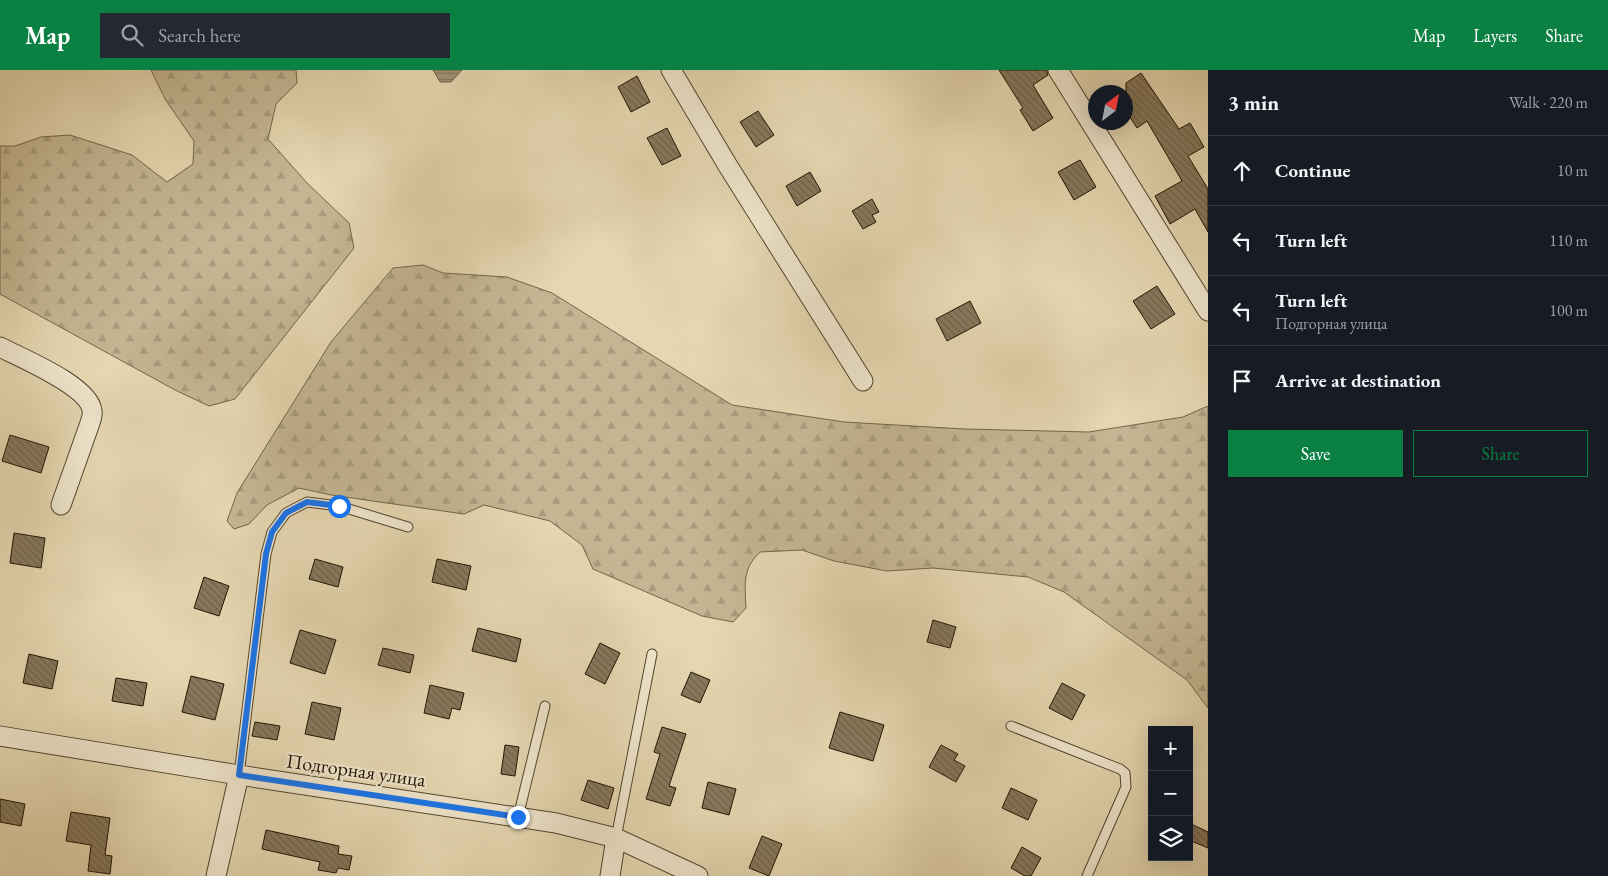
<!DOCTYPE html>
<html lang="en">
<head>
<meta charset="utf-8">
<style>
  :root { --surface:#171b24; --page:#242831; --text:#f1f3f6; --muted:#9ea1a6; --line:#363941; --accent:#0b8043 }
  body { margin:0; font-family:"EB Garamond",serif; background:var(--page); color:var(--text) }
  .controls { position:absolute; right:15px; bottom:15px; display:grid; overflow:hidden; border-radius:0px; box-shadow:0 5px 20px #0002 }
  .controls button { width:45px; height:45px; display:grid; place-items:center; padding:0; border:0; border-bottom:1px solid var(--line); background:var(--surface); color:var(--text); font:25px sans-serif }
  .compass { position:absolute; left:1088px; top:15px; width:45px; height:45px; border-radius:50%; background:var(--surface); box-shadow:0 5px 20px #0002; rotate:32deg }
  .stop { position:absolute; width:15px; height:15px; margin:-11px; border:4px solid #1a73e8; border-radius:50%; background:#fff }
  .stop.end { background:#1a73e8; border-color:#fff; box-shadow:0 1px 5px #0008 }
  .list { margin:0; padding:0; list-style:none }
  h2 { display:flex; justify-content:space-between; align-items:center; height:65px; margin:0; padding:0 20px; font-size:21px }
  h2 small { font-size:16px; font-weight:400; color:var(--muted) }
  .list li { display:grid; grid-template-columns:32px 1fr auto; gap:15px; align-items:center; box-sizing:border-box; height:70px; padding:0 20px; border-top:1px solid var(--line) }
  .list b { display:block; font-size:19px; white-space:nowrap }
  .list p { margin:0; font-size:16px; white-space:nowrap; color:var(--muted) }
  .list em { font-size:16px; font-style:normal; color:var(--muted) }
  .actions { display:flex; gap:10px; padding:15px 20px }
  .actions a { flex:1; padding:11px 0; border:1px solid var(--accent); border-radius:0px; text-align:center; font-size:18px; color:var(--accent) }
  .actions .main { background:var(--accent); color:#fff }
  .icon { flex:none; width:28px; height:28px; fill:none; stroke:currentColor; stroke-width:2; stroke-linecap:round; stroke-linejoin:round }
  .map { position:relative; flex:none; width:1208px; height:806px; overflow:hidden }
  header { display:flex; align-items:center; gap:30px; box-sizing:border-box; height:70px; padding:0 25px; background:var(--accent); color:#fff }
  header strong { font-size:24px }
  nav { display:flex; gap:28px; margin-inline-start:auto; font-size:18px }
  .search { width:350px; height:45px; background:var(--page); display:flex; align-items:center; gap:12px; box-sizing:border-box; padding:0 18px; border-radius:0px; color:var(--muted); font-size:19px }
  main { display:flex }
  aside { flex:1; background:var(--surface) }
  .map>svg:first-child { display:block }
  .forest { fill:url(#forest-firs); stroke:#72654b }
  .water { fill:url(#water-rules); stroke:#6e6148 }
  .building { fill:url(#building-back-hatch); stroke:#211403 }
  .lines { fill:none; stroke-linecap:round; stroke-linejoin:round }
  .service-casing { stroke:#52452e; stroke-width:11 }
  .minor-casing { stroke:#52452e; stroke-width:21 }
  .service { stroke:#eee5cc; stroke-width:9 }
  .minor { stroke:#eee5cc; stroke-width:19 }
  .route { stroke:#1a73e8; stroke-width:6 }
  .labels { text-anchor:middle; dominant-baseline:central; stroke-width:4.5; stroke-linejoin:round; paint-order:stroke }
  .street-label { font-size:20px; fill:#211403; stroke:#eee5cc }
</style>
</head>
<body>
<header>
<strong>Map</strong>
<div class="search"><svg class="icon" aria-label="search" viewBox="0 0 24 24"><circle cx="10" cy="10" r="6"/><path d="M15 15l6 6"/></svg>Search here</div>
<nav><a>Map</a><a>Layers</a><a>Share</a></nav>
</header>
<main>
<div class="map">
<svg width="1208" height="806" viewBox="0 0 1208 806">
  <defs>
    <pattern id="forest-firs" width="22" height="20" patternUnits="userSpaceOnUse" patternTransform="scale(1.25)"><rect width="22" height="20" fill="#c4b693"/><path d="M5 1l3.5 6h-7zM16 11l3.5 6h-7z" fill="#a89c7d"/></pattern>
    <pattern id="water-rules" width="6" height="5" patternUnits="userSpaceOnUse" patternTransform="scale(1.25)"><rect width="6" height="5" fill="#a29576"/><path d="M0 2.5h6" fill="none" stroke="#84785f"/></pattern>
    <pattern id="building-back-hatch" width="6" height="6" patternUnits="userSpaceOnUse" patternTransform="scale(1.25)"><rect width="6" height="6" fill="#87795d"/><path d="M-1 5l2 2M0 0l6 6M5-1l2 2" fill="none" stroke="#6e624b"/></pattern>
  </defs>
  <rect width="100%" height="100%" fill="#e5d7b1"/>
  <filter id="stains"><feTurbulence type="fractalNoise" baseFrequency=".004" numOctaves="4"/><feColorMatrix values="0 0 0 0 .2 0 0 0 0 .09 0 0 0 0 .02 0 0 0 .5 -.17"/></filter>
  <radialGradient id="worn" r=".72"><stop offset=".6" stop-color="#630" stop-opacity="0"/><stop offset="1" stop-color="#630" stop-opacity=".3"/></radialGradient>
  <g class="forest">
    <path d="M 151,0 L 296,0 L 297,13 L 276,34 L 268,69 L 307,113 L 349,153 L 354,178 L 235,329 L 209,336 L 175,320 L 0,224 L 0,76 L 15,76 L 41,67 L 70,65 L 132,85 L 167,112 L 193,94 L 194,71 L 165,29 Z"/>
    <path d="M 423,195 L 443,203 L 507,207 L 552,223 L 732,335 L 844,352 L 964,359 L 1089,362 L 1183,347 L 1208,336 L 1208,638 L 1187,610 L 1064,522 L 1028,507 L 933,498 L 887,501 L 834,491 L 802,480 L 760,482 C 742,499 745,515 746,538 L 733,552 L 702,546 L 593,499 L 582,475 L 550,451 L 484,435 L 464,444 L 331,425 L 299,418 L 267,435 L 249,454 L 234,459 L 227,451 L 237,423 L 331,272 L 393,198 Z"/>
  </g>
  <path class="water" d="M 433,0 L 462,0 L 451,12 L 440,12 Z"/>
  <g class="building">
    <path d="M 999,0 L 1047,0 L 1048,5 L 1033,15 L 1053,48 L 1033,61 L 1020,40 L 1023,38 Z"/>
    <path d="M 1141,3 L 1179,59 L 1190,53 L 1204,77 L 1188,86 L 1208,119 L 1208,162 L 1195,139 L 1170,154 L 1155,126 L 1182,111 L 1147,51 L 1137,58 L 1126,41 L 1126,13 Z"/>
    <path d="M 637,6 L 650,32 L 631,42 L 618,17 Z"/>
    <path d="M 758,41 L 774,65 L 756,77 L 740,52 Z"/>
    <path d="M 667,58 L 681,86 L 662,95 L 647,68 Z"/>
    <path d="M 1080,90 L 1096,117 L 1074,130 L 1058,102 Z"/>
    <path d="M 810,102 L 821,121 L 797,136 L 786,116 Z"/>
    <path d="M 872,129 L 879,142 L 872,145 L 876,152 L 863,159 L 852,141 Z"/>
    <path d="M 1157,216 L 1175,244 L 1151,259 L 1133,231 Z"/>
    <path d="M 970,231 L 981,253 L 947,271 L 936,249 Z"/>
    <path d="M 10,365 L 49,377 L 41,403 L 2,391 Z"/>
    <path d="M 14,463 L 45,468 L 41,498 L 10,493 Z"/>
    <path d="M 315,489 L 343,497 L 338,517 L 309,509 Z"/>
    <path d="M 437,489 L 471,496 L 466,520 L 432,512 Z"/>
    <path d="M 204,507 L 229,516 L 219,546 L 194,538 Z"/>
    <path d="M 933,550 L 956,557 L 950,578 L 927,572 Z"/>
    <path d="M 478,558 L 521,569 L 516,592 L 472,581 Z"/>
    <path d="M 300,560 L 336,570 L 325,604 L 290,593 Z"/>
    <path d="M 600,573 L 620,583 L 605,614 L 585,604 Z"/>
    <path d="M 383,578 L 414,585 L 410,603 L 378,595 Z"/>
    <path d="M 29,584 L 58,591 L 52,619 L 23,613 Z"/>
    <path d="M 691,602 L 710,610 L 700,633 L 681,625 Z"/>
    <path d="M 191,606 L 224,614 L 215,650 L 182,642 Z"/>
    <path d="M 116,608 L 147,613 L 143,636 L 112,631 Z"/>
    <path d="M 1062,613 L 1085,625 L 1072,650 L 1049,638 Z"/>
    <path d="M 430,615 L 464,623 L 460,640 L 452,638 L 449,649 L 424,643 Z"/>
    <path d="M 312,632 L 341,638 L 334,670 L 305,664 Z"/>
    <path d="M 840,642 L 884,655 L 873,691 L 829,678 Z"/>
    <path d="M 255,652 L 280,656 L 277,670 L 252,666 Z"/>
    <path d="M 662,657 L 686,664 L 669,716 L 676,718 L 670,736 L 646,729 L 660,684 L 654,682 Z"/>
    <path d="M 505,675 L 519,677 L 515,706 L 501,704 Z"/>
    <path d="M 941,675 L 958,684 L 954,690 L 965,696 L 956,712 L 929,697 Z"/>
    <path d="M 588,710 L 614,718 L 608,739 L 581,730 Z"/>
    <path d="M 708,712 L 736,719 L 729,745 L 702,738 Z"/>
    <path d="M 1011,718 L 1037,730 L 1028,750 L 1002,738 Z"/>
    <path d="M 0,729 L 25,734 L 21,756 L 0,752 Z"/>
    <path d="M 71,742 L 110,748 L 105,785 L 112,786 L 110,804 L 88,801 L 91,775 L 66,771 Z"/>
    <path d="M 1189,753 L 1208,762 L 1208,778 L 1189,770 Z"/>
    <path d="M 266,760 L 339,776 L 338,784 L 352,786 L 349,800 L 338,798 L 336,803 L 318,800 L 320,792 L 262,779 Z"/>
    <path d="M 762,766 L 782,774 L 769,806 L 749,798 Z"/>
    <path d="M 1022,777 L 1041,788 L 1031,806 L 1025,806 L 1011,798 Z"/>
  </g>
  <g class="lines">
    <g class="service-casing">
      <g id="service">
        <path d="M 1011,656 L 1120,699 L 1125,703 L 1126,717 L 1087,806"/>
        <path d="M 239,705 L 266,484 L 272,462 L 286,443 L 307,432 L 339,436 L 408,457"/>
        <path d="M 518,747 L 545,636"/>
        <path d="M 616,768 L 652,584"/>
      </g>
    </g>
    <g class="minor-casing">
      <g id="minor">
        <path d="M 671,0 L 728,96 L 863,311"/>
        <path d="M 1058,0 L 1208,241"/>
        <path d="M 0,277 C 21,288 90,316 92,341 C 93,344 91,350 90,353 L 61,435"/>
        <path d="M 0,666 L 239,705 L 556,753 L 616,768 L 698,806"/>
        <path d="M 216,806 L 239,705"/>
        <path d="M 610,806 L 616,768"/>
      </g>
    </g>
    <use href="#service" class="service"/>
    <use href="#minor" class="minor"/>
  </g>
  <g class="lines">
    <path class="route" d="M 339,436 L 307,432 L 286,443 L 272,462 L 266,484 L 239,705 L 518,747"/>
  </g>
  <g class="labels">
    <g class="street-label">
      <text transform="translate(356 700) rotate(8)">Подгорная улица</text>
    </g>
  </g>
  <rect width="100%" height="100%" filter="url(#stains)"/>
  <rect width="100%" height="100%" fill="url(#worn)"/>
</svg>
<div class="controls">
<button>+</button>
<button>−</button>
<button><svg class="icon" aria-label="layers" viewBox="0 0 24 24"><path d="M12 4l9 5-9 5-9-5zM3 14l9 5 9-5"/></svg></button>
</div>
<svg class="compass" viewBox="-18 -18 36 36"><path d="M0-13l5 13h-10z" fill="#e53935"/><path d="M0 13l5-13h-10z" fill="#9ea1a6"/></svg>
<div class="stop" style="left:339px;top:436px"></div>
<div class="stop end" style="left:518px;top:747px"></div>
</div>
<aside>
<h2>3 min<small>Walk · 220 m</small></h2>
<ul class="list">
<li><svg class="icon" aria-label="ahead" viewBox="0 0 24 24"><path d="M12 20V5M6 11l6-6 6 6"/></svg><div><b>Continue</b></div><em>10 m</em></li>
<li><svg class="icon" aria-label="left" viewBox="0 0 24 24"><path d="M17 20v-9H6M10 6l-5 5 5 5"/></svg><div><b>Turn left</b></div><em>110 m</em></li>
<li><svg class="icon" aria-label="left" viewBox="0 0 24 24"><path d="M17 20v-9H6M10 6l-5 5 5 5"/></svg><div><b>Turn left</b><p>Подгорная улица</p></div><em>100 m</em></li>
<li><svg class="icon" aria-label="arrive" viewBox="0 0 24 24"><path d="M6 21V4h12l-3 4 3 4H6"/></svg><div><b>Arrive at destination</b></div></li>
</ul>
<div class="actions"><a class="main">Save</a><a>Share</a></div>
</aside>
</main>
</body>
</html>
